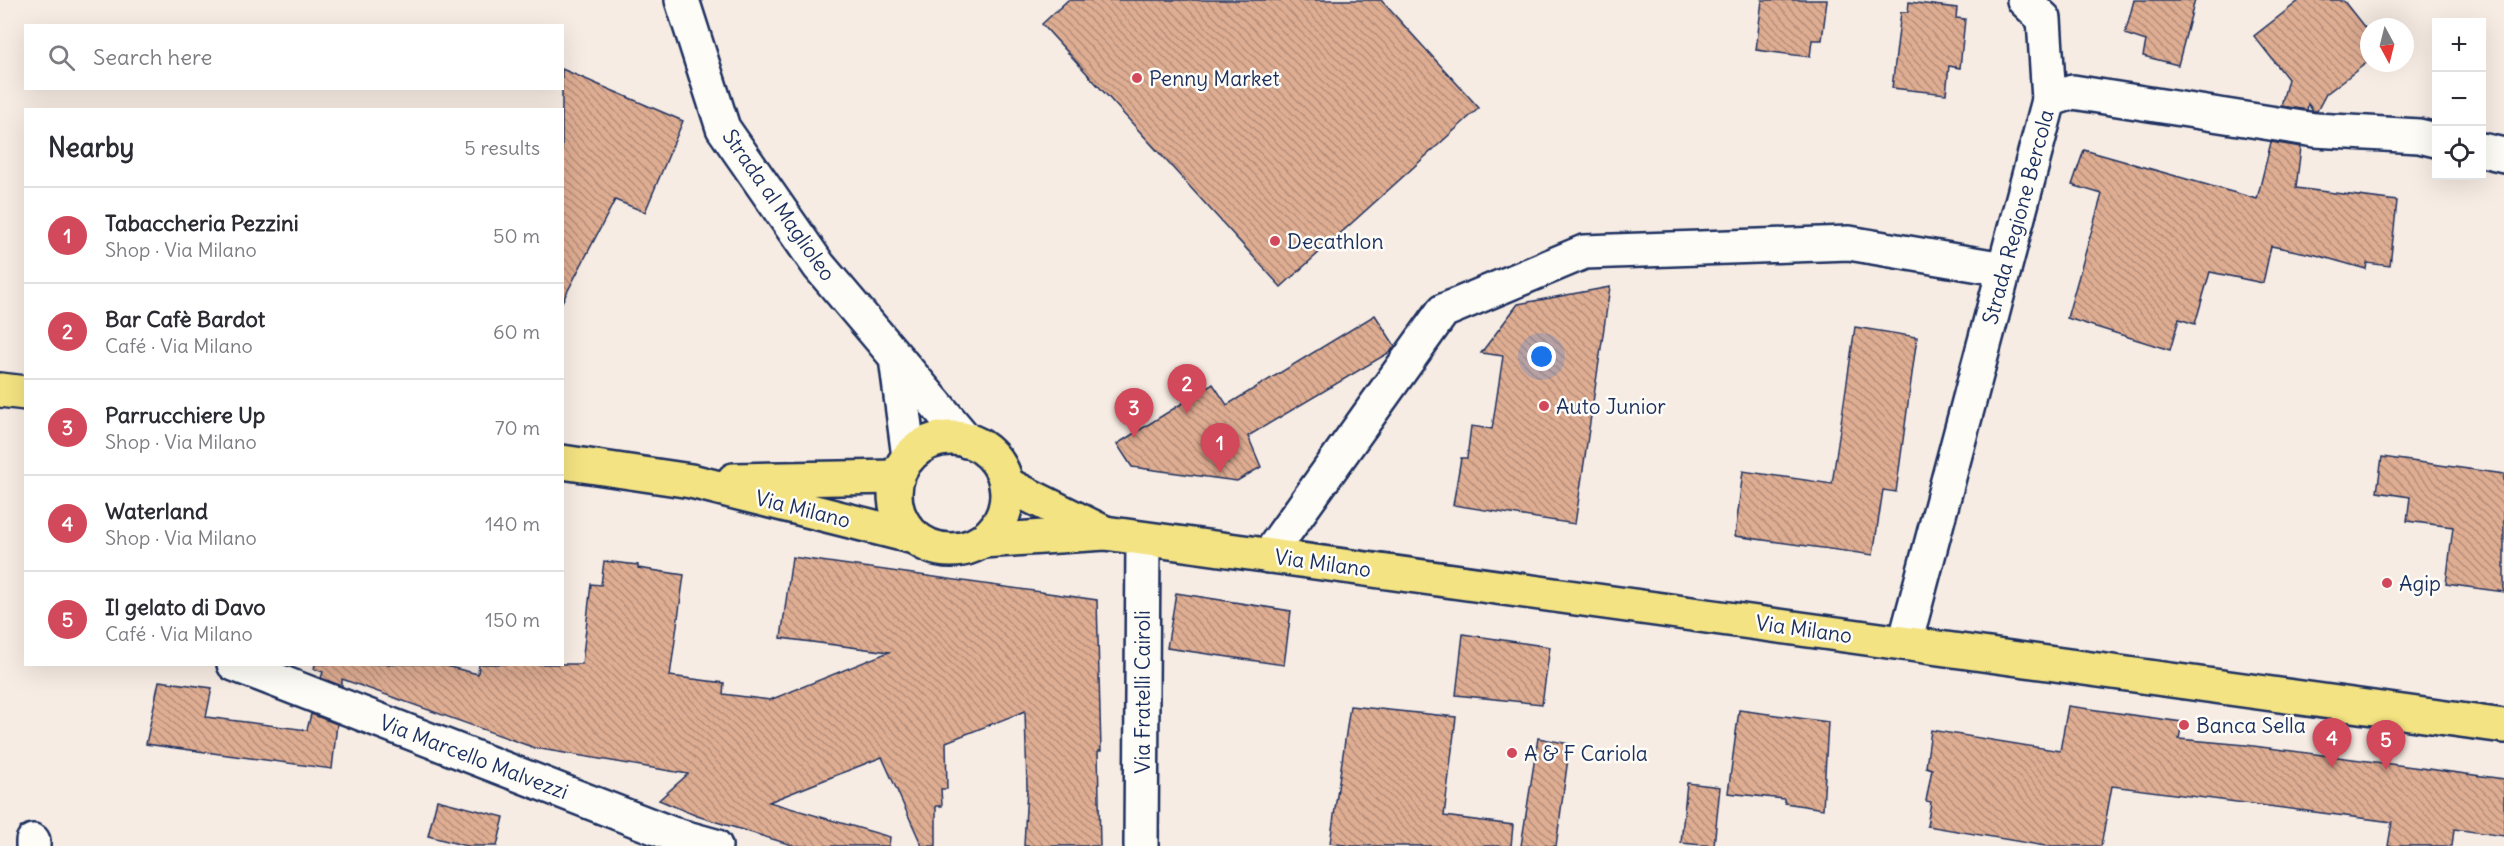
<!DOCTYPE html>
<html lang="en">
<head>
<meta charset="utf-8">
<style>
  :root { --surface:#fff; --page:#f7f7f7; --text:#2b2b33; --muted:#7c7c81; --line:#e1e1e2; --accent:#d1495b }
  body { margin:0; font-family:Delius,sans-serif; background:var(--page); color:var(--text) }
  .controls { position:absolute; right:18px; top:18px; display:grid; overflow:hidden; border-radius:0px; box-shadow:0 6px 24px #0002 }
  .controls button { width:54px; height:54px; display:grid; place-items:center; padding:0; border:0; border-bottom:2px solid var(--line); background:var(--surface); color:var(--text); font:30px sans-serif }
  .compass { position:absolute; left:2360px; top:18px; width:54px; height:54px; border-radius:50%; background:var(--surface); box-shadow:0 6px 24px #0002; rotate:173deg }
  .you { position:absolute; left:1542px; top:357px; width:21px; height:21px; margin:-15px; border:4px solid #fff; border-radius:50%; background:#1a73e8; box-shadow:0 0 0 9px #1a73e833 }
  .badge { display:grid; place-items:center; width:39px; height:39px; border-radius:50%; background:var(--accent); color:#fff; font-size:20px; font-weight:700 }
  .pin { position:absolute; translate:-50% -50px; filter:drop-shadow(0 2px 3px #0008) }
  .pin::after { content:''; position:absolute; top:32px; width:21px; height:18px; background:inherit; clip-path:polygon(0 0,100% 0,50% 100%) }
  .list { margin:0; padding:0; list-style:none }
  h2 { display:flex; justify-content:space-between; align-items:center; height:78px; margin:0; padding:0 24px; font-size:26px }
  h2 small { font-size:20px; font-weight:400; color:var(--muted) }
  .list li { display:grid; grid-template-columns:39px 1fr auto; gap:18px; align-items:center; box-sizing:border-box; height:96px; padding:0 24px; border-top:2px solid var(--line) }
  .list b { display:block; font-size:22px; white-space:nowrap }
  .list p { margin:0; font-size:20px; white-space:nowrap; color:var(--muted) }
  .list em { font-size:20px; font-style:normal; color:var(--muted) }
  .icon { flex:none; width:33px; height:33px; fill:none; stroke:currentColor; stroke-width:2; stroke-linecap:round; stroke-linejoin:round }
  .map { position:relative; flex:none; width:2504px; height:846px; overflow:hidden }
  .search { position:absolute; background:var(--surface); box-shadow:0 6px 24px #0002; left:24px; top:24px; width:540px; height:66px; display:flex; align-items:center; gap:15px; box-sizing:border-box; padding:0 21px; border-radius:0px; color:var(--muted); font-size:22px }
  .panel { position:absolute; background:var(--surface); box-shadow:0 6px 24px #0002; left:24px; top:108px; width:540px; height:558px; border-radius:0px }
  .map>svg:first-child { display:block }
  .building { fill:url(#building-back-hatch); stroke:#1b2f5e; stroke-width:1.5 }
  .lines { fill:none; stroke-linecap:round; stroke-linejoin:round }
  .minor-casing { stroke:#1b2f5e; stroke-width:38 }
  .major-casing { stroke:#1b2f5e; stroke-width:38 }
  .minor { stroke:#fdfcf7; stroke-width:33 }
  .major { stroke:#f4e382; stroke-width:33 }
  .poi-dot { fill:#d1495b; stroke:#fdfcf7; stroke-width:2 }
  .labels { text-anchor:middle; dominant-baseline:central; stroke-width:5; stroke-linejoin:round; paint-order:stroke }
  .poi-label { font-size:21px; fill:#1b2f5e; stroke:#fdfcf7; text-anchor:start }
  .street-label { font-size:21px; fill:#1b2f5e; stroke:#fdfcf7 }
</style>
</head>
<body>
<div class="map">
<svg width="2504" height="846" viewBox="0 0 2504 846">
  <defs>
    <pattern id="building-back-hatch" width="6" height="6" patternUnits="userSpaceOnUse" patternTransform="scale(1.5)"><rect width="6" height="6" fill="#dfad92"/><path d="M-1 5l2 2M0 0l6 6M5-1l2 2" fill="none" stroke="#b48d7a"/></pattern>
  </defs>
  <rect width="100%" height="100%" fill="#f7ece3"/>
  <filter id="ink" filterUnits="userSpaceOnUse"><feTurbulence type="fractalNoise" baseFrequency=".0167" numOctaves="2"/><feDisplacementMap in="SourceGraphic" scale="12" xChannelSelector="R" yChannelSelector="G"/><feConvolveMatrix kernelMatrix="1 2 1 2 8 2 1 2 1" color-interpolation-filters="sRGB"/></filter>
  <g filter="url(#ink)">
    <g class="building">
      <path d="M 1068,0 L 1381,0 L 1479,108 L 1281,287 L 1042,24 Z"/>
      <path d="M 1762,0 L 1827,0 L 1822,40 L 1812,40 L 1810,57 L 1756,50 Z"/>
      <path d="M 2134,0 L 2195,0 L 2178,65 L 2143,56 L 2146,41 L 2125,34 Z"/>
      <path d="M 2300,0 L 2343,0 L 2369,33 L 2369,61 L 2326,94 L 2317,111 L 2313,111 L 2308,104 L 2307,110 L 2281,106 L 2288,79 L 2254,36 Z"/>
      <path d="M 1909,2 L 1957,8 L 1956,18 L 1965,19 L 1960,68 L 1949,66 L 1946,94 L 1892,88 L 1901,12 L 1908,12 Z"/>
      <path d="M 562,69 L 683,121 L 645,212 L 615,200 L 562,302 Z"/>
      <path d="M 2271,142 L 2301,147 L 2296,188 L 2397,201 L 2390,266 L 2367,263 L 2366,269 L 2316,255 L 2271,246 L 2263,283 L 2210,272 L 2195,324 L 2179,319 L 2170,350 L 2067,318 L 2102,194 L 2072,185 L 2084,150 L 2257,199 Z"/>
      <path d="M 1610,287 L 1575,524 L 1453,505 L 1461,458 L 1467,458 L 1471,426 L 1492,429 L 1503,356 L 1481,353 L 1518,304 Z"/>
      <path d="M 1375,315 L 1395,346 L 1390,352 L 1248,436 L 1261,467 L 1237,481 L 1132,467 L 1117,444 L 1213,384 L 1227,405 Z"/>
      <path d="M 1855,327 L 1917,337 L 1896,492 L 1883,490 L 1873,555 L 1735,536 L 1743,471 L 1832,484 Z"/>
      <path d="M 2382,457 L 2504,474 L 2504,592 L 2446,584 L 2453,527 L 2407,521 L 2410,497 L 2377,492 Z"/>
      <path d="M 792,557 L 1097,600 L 1101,751 L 1098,751 L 1100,846 L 1024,846 L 1027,788 L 1025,711 L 946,742 L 947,789 L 941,789 L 942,806 L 936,806 L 936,846 L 922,846 L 882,757 L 769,802 L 890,837 L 889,846 L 795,846 L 697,816 L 659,800 L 688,774 L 535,748 L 342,679 L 342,686 L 321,678 L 323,672 L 314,669 L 315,664 L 438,664 L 478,674 L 479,664 L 582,664 L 591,584 L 601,585 L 604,561 L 638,565 L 638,568 L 684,575 L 670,676 L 724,683 L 723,694 L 770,700 L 889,652 L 781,638 Z"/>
      <path d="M 1176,593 L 1291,611 L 1284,665 L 1167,648 Z"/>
      <path d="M 1463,634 L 1550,647 L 1542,704 L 1456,695 Z"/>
      <path d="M 159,681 L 212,688 L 206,717 L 307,730 L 311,714 L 337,724 L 332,769 L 146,744 Z"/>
      <path d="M 1350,706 L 1456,717 L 1444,816 L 1513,825 L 1511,846 L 1351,846 L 1330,843 Z"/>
      <path d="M 2068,706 L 2182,722 L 2179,739 L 2246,745 L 2504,779 L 2504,836 L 2454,829 L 2452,846 L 2388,846 L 2392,822 L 2112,786 L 2101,846 L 2045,846 L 1927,826 L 1931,802 L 1926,801 L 1932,769 L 1926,767 L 1931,730 L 2060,751 Z"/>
      <path d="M 1739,710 L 1828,722 L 1823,809 L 1785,803 L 1784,799 L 1728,793 Z"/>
      <path d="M 1538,738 L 1570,744 L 1556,846 L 1521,846 Z"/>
      <path d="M 1687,783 L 1720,787 L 1714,846 L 1681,843 Z"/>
      <path d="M 437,800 L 504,817 L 497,846 L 466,846 L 428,836 Z"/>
    </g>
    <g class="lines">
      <g class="minor-casing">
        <g id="minor">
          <path d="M 682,0 L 723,128 L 819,266 L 967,441"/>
          <path d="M 2024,0 L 2044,19 L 2049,100"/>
          <path d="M 2482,150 L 2504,155"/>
          <path d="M 896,358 L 909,457"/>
          <path d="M 1268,556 L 1443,311 L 1584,252 L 1849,243 L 2004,269"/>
          <path d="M 1905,643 L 2049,100 L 2073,92 L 2315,130 L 2419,136 L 2436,140"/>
          <path d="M 234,664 L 672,834 L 715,846"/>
          <path d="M 33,841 L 33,846"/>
          <path d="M 1141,846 L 1143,539"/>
        </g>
      </g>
      <g class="major-casing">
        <g id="major">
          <path d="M 0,390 L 26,393"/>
          <circle cx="951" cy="494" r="56"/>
          <path d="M 562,462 L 691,481 L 914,537"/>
          <path d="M 734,480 L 897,477"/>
          <path d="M 1006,484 L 1103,532"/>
          <path d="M 982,541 L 1105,533 L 2504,726"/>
        </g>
      </g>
      <use href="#minor" class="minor"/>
      <use href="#major" class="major"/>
    </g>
  </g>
  <g class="poi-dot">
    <circle cx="1137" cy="78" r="6"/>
    <circle cx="1275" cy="241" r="6"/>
    <circle cx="1544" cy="406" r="6"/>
    <circle cx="2387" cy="583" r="6"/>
    <circle cx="2184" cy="725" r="6"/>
    <circle cx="1512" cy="753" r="6"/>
  </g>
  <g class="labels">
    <g class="poi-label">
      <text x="1149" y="78">Penny Market</text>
      <text x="1287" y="241">Decathlon</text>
      <text x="1556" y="406">Auto Junior</text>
      <text x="2399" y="583">Agip</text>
      <text x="2196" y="725">Banca Sella</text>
      <text x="1524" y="753">A &amp; F Cariola</text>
    </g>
    <g class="street-label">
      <text transform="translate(779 205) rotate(55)">Strada al Maglioleo</text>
      <text transform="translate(2018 217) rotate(-75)">Strada Regione Bercola</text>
      <text transform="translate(803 509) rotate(14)">Via Milano</text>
      <text transform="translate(1323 563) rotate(8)">Via Milano</text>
      <text transform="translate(1804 629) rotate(8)">Via Milano</text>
      <text transform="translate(1142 692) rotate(-90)">Via Fratelli Cairoli</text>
      <text transform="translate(474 757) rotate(21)">Via Marcello Malvezzi</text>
    </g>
  </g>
</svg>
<div class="controls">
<button>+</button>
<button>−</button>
<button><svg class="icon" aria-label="locate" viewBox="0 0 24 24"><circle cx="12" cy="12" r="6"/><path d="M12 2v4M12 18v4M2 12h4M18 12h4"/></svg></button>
</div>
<svg class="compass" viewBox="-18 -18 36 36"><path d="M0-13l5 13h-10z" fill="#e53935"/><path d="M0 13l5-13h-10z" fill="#7c7c81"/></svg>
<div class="you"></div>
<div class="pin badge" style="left:1220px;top:473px">1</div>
<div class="pin badge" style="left:1187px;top:414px">2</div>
<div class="pin badge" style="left:1134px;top:438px">3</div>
<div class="pin badge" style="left:2332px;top:768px">4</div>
<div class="pin badge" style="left:2386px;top:770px">5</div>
<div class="search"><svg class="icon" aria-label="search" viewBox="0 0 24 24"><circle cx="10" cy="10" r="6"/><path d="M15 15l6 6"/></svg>Search here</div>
<section class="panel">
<h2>Nearby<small>5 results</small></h2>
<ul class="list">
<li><span class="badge">1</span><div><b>Tabaccheria Pezzini</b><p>Shop · Via Milano</p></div><em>50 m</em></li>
<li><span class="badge">2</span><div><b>Bar Cafè Bardot</b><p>Café · Via Milano</p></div><em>60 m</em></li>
<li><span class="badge">3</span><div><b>Parrucchiere Up</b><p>Shop · Via Milano</p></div><em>70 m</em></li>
<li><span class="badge">4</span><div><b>Waterland</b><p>Shop · Via Milano</p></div><em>140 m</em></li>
<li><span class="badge">5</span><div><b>Il gelato di Davo</b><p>Café · Via Milano</p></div><em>150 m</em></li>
</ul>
</section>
</div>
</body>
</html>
